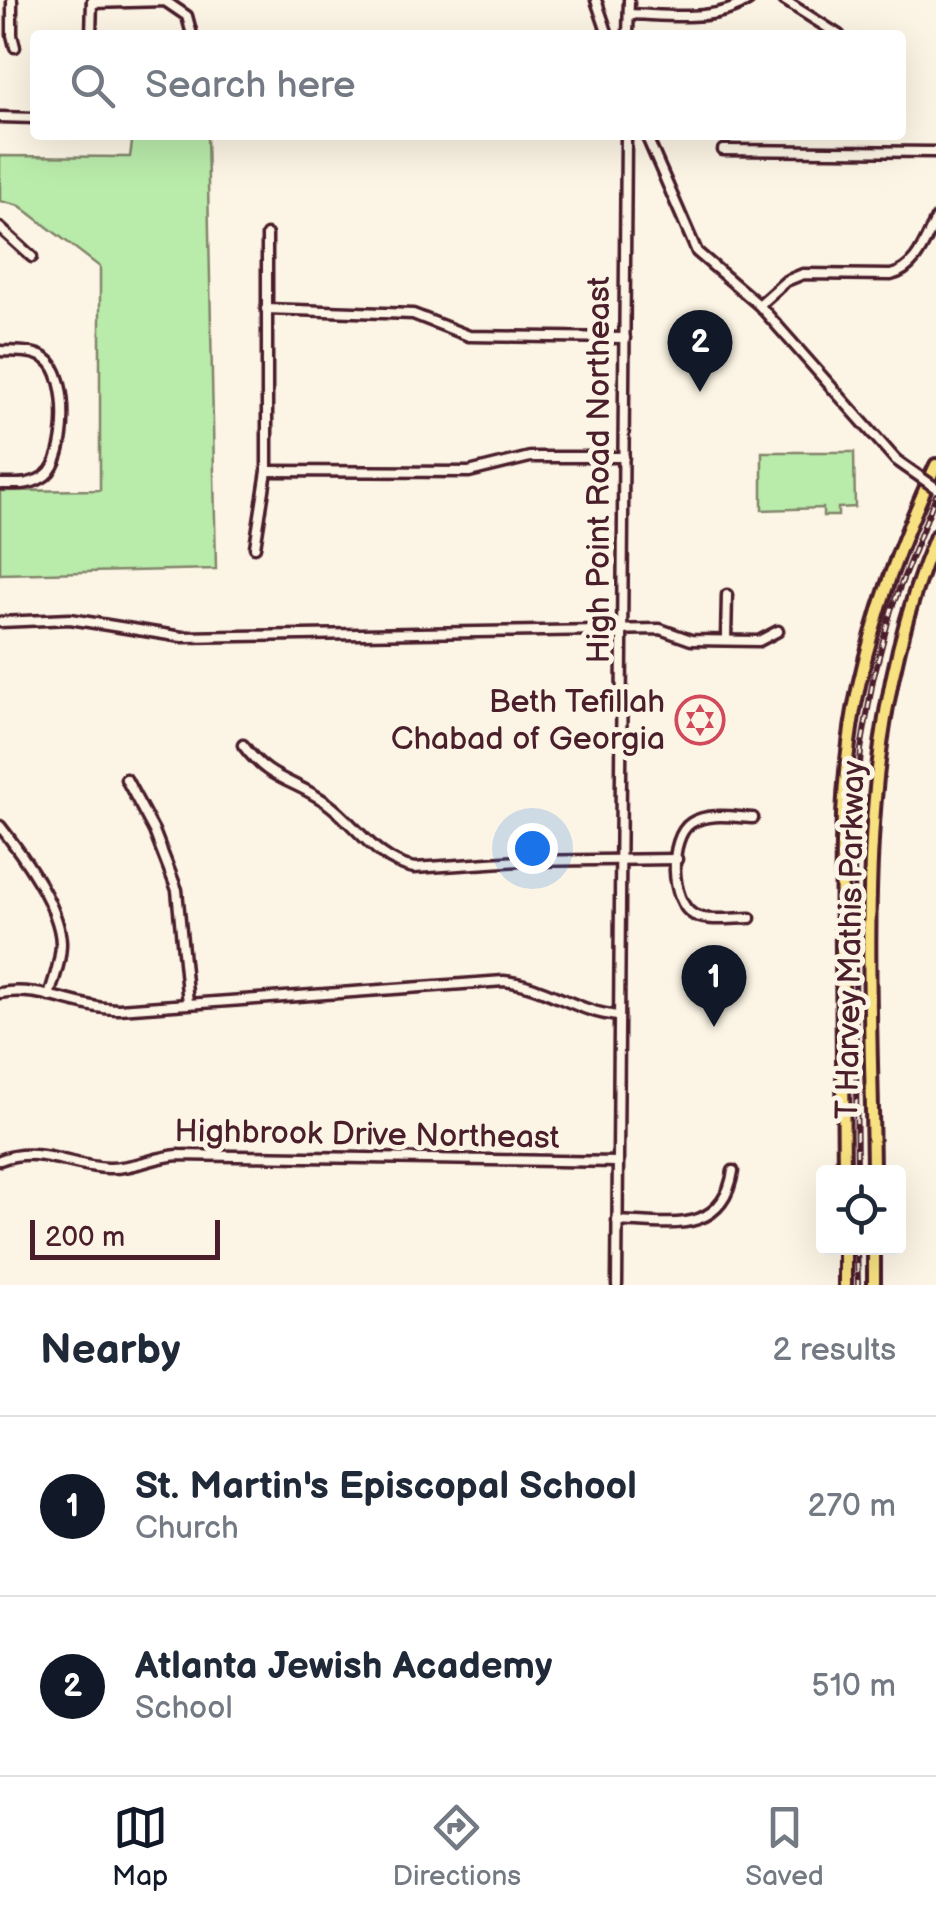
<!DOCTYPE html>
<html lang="en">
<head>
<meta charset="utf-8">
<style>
  :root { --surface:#fff; --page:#f2f2f3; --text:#1f2937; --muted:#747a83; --line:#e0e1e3; --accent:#111827 }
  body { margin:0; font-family:"Balsamiq Sans",sans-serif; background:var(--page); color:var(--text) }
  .controls { position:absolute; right:30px; bottom:30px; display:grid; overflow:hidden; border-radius:10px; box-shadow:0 10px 40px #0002 }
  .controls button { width:90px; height:90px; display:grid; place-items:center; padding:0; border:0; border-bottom:2px solid var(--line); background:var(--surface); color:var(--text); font:50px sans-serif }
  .scale { position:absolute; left:30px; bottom:25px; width:190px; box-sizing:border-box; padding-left:10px; border:5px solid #4a1f2b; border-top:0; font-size:28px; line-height:35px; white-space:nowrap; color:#4a1f2b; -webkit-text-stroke:8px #fcf5e5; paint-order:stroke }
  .you { position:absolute; left:532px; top:848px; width:35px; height:35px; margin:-25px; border:8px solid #fff; border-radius:50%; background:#1a73e8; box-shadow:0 0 0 15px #1a73e833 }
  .badge { display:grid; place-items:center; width:65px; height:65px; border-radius:50%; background:var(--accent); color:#fff; font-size:32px; font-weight:700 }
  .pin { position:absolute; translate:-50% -82px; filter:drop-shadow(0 2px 5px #0008) }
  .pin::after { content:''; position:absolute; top:52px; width:35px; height:30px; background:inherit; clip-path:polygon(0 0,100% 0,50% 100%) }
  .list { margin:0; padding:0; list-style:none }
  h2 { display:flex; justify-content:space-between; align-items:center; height:130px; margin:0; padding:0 40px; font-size:42px }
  h2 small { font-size:32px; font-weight:400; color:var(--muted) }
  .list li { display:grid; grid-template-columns:65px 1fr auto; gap:30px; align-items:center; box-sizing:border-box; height:180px; padding:0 40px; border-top:2px solid var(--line) }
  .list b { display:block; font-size:38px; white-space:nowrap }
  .list p { margin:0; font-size:32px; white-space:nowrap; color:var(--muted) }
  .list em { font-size:32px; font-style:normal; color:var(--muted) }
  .icon { flex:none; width:55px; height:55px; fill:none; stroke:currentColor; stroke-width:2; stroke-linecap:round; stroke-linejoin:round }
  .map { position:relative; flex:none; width:936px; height:1285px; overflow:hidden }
  .search { position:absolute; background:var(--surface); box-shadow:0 10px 40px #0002; left:30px; right:30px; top:30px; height:110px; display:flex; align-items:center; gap:25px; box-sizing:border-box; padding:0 35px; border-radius:10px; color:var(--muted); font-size:38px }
  .sheet { height:490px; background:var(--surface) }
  nav { display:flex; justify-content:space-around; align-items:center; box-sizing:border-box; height:140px; border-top:2px solid var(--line); background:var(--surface); font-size:28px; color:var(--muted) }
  nav a { display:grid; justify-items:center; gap:5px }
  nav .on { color:var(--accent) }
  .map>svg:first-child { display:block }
  .green { fill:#b9ebab; stroke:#82856b; stroke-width:2.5 }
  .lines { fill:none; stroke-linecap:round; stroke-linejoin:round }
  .minor-casing { stroke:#4a1f2b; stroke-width:15 }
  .highway-casing { stroke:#4a1f2b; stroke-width:18 }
  .minor { stroke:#fcf5e5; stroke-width:8 }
  .highway { stroke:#f8e181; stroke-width:10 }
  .rail-casing { stroke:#4a1f2b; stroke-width:6 }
  .rail { stroke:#fcf5e5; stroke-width:2.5; stroke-dasharray:8; stroke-linecap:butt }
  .minor-bridge-casing { stroke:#4a1f2b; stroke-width:15; stroke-linecap:butt }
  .minor-bridge { stroke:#fcf5e5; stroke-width:8 }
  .labels { text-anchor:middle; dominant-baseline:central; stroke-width:10; stroke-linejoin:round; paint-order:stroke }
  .street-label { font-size:32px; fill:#4a1f2b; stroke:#fcf5e5 }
  .poi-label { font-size:32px; fill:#4a1f2b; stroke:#fcf5e5; text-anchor:end }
</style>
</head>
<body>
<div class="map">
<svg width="936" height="1285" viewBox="0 0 936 1285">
  <rect width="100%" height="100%" fill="#fcf5e5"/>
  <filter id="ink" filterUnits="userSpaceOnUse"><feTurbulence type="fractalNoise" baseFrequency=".01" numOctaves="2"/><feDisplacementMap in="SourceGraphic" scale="20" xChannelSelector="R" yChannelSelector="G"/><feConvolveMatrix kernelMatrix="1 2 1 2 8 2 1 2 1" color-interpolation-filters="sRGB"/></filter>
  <g filter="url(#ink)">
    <g class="green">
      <path d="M 133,135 L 207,135 L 216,569 L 0,574 L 0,491 L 100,490 L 100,267 L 20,206 L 0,201 L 0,156 L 130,157 Z"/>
      <path d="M 762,452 L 854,452 L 855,507 L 838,508 L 838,516 L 823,516 L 823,508 L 762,510 Z"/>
    </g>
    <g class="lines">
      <g class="minor-casing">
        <g id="minor">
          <path d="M 12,0 L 12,35 L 15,47"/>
          <path d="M 596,0 L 608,35"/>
          <path d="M 784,0 L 839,35"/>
          <path d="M 92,3 L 165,1 L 187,16 L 192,35"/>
          <path d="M 629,14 C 668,15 715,23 749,0"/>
          <path d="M 91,35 L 92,0"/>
          <path d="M 628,35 L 629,0"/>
          <path d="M 0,117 L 35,118"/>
          <path d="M 646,135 L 697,252 L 759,305 L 896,460"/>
          <path d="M 723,150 L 936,152"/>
          <path d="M 0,228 L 32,257"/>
          <path d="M 759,305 L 786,281 L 803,274 L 891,275 C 917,269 925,240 936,219"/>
          <path d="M 266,309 L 413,314 L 469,336 L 625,338"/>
          <path d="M 0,351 C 15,352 33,350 46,359 C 70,375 68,458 46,475 C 32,486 16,484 0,484"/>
          <path d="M 267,471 L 469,472 L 530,457 L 624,457"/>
          <path d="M 255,547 L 267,471 L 267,235"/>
          <path d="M 0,622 L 70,619 L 182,637 L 660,629 L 691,640 L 759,641 L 778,631"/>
          <path d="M 726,640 L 727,595"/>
          <path d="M 243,745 C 270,782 294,779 327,803 C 357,825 375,860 414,868 L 519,861 L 677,859"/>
          <path d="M 126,779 L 154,831 L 177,890 L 188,1003"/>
          <path d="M 0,826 C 22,854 60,907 61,943 C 61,961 54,979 49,996"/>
          <path d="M 750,918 C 734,918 709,922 694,915 C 670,902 668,838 691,823 C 708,812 734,817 753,818"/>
          <path d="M 0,993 C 40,985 78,1009 119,1009 L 504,981 C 545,985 578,1013 619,1016"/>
          <path d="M 0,1160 C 39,1145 70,1167 108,1168 C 132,1169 154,1157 178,1155 L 618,1162"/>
          <path d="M 617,1221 C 668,1223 723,1236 733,1171"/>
          <path d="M 617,1285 L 626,135"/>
        </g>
      </g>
      <g class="highway-casing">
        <g id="highway">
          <path d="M 844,1172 C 843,1099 843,1026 842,952 C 841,871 840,790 854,710 C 870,624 899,544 936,465"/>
          <path d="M 873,1172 C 871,956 850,741 936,536"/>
          <path d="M 845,1248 L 845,1285"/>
          <path d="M 874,1248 L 874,1285"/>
        </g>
      </g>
      <use href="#minor" class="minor"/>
      <use href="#highway" class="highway"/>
      <g class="rail-casing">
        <g id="rail">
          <path d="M 857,1172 L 854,854 L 861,750 L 873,680 L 891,610 L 936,495"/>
          <path d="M 857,1248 L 858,1285"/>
        </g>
      </g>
      <use href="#rail" class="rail"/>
      <g class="minor-bridge-casing">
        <path id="minor-bridge" d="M 896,460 L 936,488"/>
      </g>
      <use href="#minor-bridge" class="minor-bridge"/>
    </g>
  </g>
  <defs>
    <g id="synagogue-ring" transform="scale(2.5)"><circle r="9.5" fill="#fcf5e5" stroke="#d1495b" stroke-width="1.5"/><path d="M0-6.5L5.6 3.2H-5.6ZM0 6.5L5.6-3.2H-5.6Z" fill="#d1495b"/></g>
  </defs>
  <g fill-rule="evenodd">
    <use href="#synagogue-ring" x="700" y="720"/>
  </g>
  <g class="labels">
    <g class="street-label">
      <text transform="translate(599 470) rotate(-90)">High Point Road Northeast</text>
      <text transform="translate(851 940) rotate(-89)">T Harvey Mathis Parkway</text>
      <text transform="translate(367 1135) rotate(1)">Highbrook Drive Northeast</text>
    </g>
    <g class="poi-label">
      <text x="665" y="702">Beth Tefillah<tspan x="665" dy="37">Chabad of Georgia</tspan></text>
    </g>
  </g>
</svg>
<div class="controls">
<button><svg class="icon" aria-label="locate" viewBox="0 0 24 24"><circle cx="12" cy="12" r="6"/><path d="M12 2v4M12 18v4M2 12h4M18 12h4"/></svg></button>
</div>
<div class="scale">200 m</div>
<div class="you"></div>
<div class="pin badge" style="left:714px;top:1027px">1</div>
<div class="pin badge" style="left:700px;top:392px">2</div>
<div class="search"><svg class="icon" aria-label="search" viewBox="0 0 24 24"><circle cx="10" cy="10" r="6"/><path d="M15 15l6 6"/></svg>Search here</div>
</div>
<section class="sheet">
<h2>Nearby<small>2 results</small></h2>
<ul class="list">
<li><span class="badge">1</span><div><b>St. Martin's Episcopal School</b><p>Church</p></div><em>270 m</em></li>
<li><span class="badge">2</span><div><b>Atlanta Jewish Academy</b><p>School</p></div><em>510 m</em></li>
</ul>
</section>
<nav>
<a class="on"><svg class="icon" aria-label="map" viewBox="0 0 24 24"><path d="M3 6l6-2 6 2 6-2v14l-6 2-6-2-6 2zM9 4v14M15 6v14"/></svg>Map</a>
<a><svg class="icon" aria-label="directions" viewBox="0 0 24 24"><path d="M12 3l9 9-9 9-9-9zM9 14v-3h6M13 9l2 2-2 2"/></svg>Directions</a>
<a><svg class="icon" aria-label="saved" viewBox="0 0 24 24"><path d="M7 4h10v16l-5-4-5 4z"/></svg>Saved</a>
</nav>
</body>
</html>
